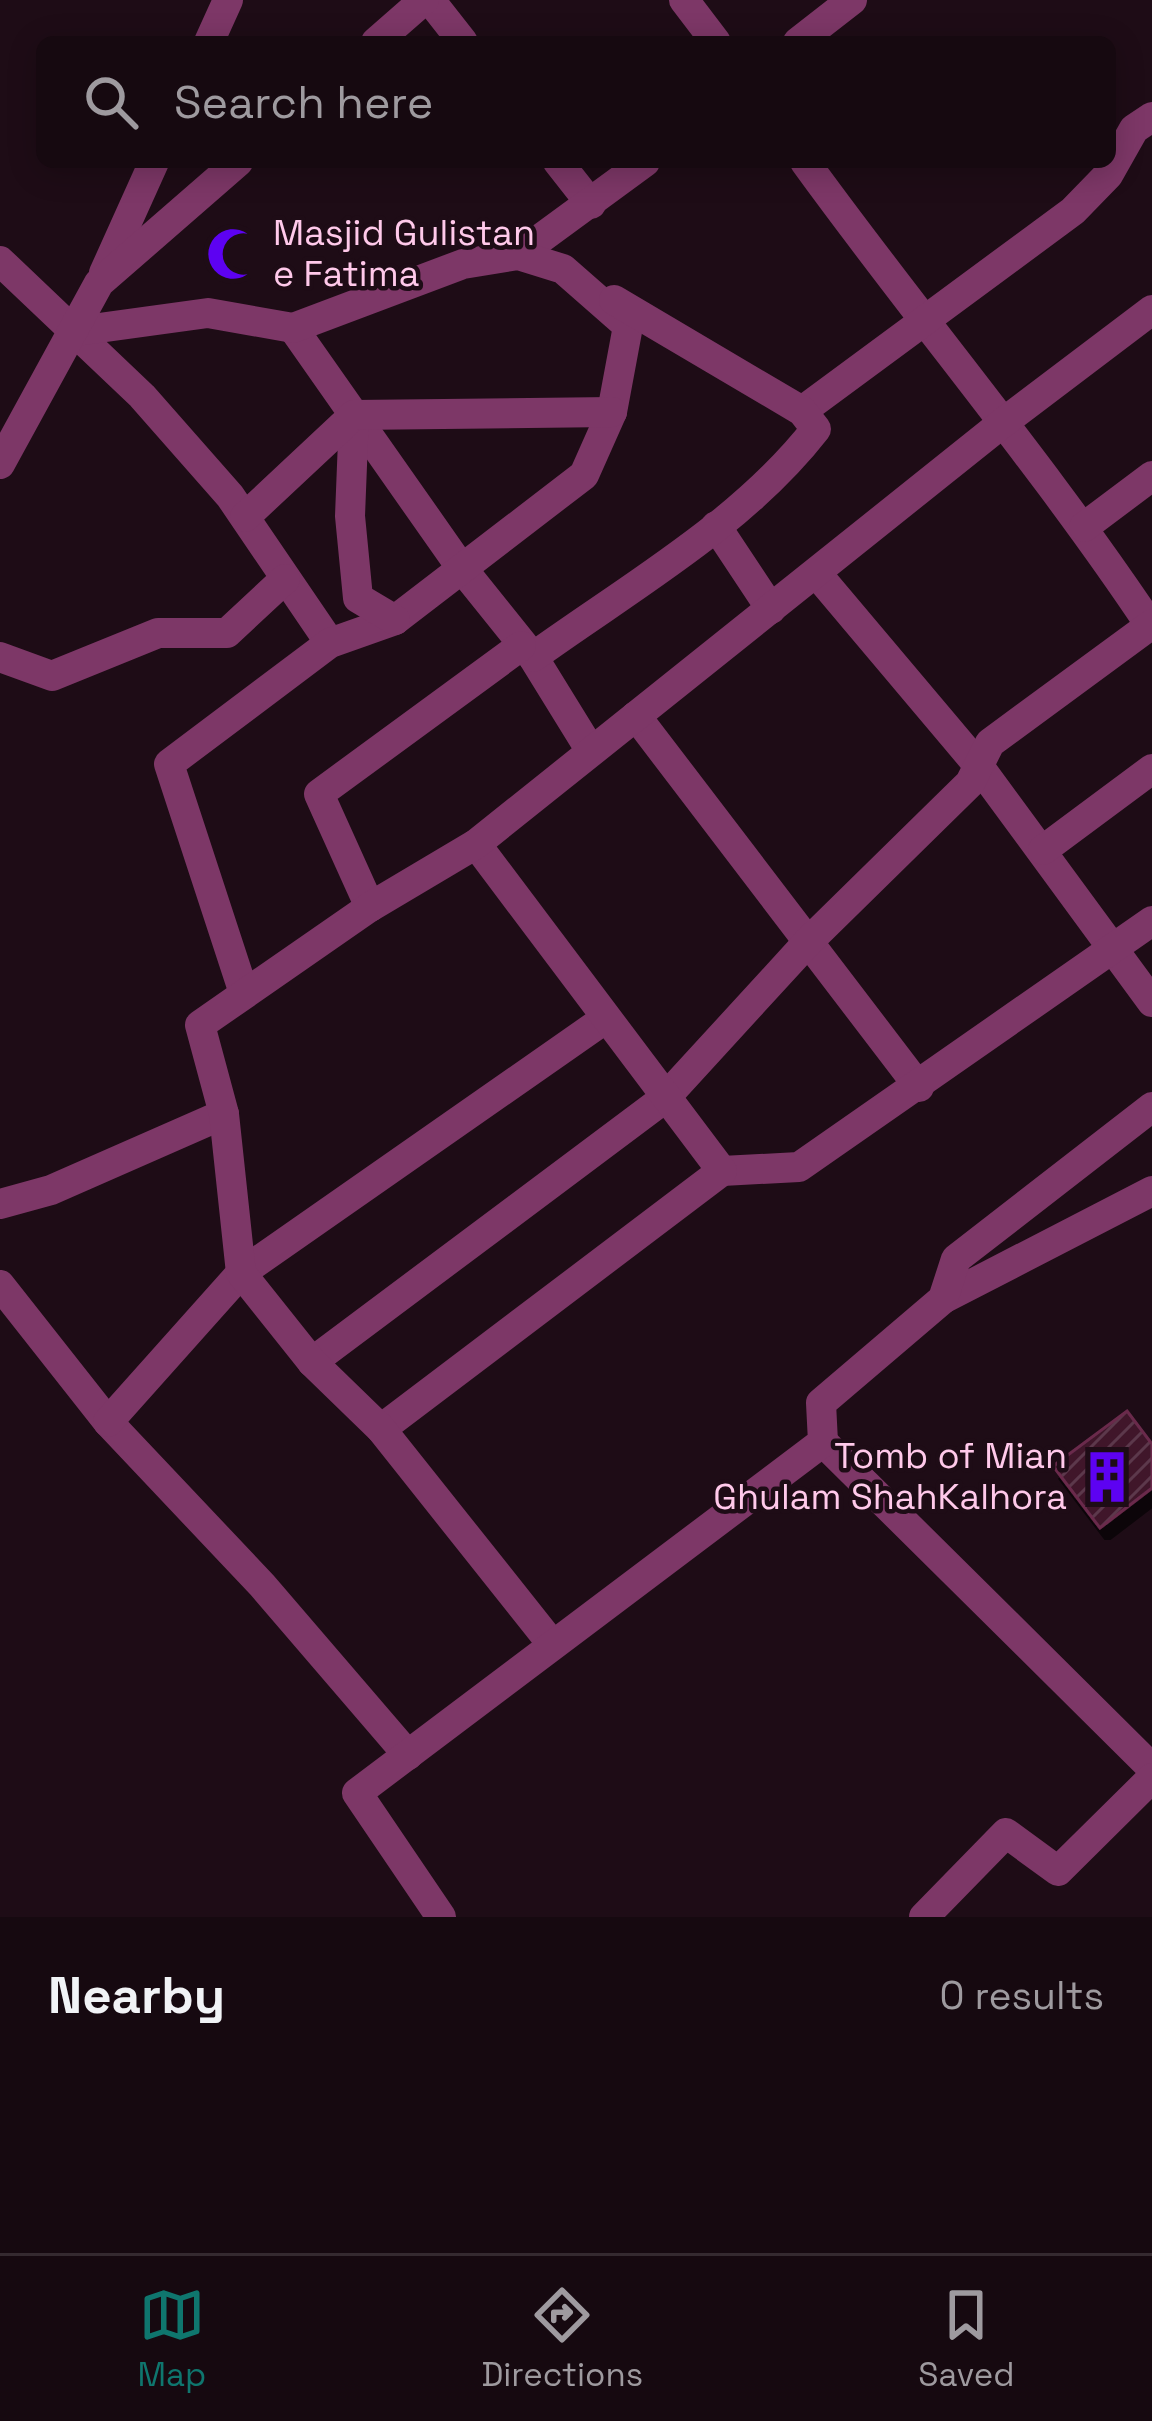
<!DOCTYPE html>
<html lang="en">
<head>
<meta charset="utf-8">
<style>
  :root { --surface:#160910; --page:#23171e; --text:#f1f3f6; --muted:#9e9a9f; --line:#352a30; --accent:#0f766e }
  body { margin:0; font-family:"Space Grotesk",sans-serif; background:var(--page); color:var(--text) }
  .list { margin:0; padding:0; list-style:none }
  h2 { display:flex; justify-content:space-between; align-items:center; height:156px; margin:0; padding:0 48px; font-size:51px }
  h2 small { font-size:39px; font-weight:400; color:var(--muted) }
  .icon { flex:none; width:66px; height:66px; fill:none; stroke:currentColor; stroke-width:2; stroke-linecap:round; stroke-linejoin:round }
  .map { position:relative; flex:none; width:1152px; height:1917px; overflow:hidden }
  .search { position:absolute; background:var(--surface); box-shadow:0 6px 30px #0003; left:36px; right:36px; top:36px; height:132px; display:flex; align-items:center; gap:30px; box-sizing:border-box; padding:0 42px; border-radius:18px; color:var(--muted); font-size:45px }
  .sheet { height:336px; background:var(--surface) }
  nav { display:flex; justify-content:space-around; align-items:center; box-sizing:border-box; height:168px; border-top:3px solid var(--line); background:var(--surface); font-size:33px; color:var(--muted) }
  nav a { display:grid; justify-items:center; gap:6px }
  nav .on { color:var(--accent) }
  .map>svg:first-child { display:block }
  .building { fill:url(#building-hatch); stroke:#6a2a4c; stroke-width:3; filter:url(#shadow) }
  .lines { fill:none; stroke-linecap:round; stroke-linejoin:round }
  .minor { stroke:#7d3767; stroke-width:30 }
  .labels { text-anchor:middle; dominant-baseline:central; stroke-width:9; stroke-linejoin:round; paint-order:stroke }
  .poi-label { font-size:36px; fill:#ffc9ea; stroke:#1e0c16; text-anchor:start }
</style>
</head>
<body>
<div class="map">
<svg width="1152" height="1917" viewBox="0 0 1152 1917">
  <defs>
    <pattern id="building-hatch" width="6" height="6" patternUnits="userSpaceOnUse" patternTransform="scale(3)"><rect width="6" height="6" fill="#3f182c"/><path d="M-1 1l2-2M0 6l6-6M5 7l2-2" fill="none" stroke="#5c384b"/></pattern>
    <filter id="shadow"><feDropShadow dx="7" dy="13" stdDeviation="0" flood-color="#0009"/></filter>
  </defs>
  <rect width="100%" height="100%" fill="#1e0c16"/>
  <path class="building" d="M 1127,1411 L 1152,1444 L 1152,1488 L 1100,1528 L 1053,1466 Z"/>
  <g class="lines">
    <g class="minor">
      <path d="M 430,0 L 463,42"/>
      <path d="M 684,0 L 716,42"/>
      <path d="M 209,42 L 228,0"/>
      <path d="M 376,42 L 424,0"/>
      <path d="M 798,42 L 852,0"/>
      <path d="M 558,162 L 591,204"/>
      <path d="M 805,162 C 918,318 1044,466 1150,625"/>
      <path d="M 518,255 L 645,162"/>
      <path d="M 0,261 L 142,396 L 230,496 L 330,643"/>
      <path d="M 104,273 L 154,162"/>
      <path d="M 293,328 L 460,566 L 533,657 L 591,751"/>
      <path d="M 77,331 L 208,313 L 293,328 L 463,264 L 518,255 L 563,269 L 628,326 L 612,412 L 584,475 L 395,620 L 330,643 L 169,764 L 243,990"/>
      <path d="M 802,411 L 1073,211 L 1108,175 L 1134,129 L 1152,117"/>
      <path d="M 354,415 L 350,516 L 358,598 L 395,620"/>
      <path d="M 0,464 L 99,283 L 238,162"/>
      <path d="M 245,517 L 354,415 L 612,412"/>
      <path d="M 716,526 L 771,609"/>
      <path d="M 1084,527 L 1152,476"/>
      <path d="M 817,574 L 978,765 L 1152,1002"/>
      <path d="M 0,657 L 52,676 L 158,633 L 227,633 L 285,579"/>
      <path d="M 533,657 C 630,587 742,524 816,429 L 802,411 L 614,300"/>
      <path d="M 636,716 L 919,1087"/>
      <path d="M 1043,850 L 1152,769"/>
      <path d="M 370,907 L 319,794 L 521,646"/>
      <path d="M 722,1171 L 799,1167 L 1152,921"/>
      <path d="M 0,1204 L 51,1190 L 224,1114"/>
      <path d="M 0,1285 L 108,1422 L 262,1585 L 408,1755"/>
      <path d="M 943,1299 L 1152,1191"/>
      <path d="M 312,1362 L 665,1098 L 807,943 L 970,783 L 990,743 L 1152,624"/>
      <path d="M 108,1422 L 241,1273 L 605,1019"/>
      <path d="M 381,1429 L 722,1171 L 476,844"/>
      <path d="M 823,1442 L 1152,1768"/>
      <path d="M 552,1644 L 381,1429 L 312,1362 L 241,1273 L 224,1114 L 200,1025 L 370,907 L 476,844 L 1000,425 L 1152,310"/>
      <path d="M 441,1917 L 357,1793 L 823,1442 L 821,1403 L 943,1299 L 956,1259 L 1152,1107"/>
      <path d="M 924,1917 L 1006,1833 L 1058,1871 L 1152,1778"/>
    </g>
  </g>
  <defs>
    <g id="mosque-bare" transform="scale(4.14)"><path d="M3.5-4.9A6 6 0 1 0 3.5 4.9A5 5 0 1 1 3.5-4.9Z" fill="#5d02f2" stroke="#1e0c16" stroke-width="2.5" paint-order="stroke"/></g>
    <g id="building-bare" transform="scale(4.14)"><path d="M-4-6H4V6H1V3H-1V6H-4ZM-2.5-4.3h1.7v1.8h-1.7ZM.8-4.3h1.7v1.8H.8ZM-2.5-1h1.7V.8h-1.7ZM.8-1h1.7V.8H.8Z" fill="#5d02f2" stroke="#1e0c16" stroke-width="2.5" paint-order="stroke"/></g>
  </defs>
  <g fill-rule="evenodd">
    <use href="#mosque-bare" x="233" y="254"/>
    <use href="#building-bare" x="1107" y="1477"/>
  </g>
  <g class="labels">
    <g class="poi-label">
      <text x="273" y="233">Masjid Gulistan<tspan x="273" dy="41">e Fatima</tspan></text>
      <text x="1067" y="1456" text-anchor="end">Tomb of Mian<tspan x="1067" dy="41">Ghulam ShahKalhora</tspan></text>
    </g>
  </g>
</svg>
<div class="search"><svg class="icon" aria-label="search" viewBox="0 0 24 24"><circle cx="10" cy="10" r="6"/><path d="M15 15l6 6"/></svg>Search here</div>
</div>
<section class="sheet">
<h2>Nearby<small>0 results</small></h2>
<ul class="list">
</ul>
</section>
<nav>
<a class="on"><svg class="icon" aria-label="map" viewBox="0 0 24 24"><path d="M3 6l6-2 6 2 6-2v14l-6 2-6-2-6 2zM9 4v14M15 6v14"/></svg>Map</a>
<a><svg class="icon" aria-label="directions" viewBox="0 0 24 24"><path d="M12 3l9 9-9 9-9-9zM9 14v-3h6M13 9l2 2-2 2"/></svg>Directions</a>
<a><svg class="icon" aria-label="saved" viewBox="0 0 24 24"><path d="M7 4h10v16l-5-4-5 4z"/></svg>Saved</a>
</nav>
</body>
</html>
